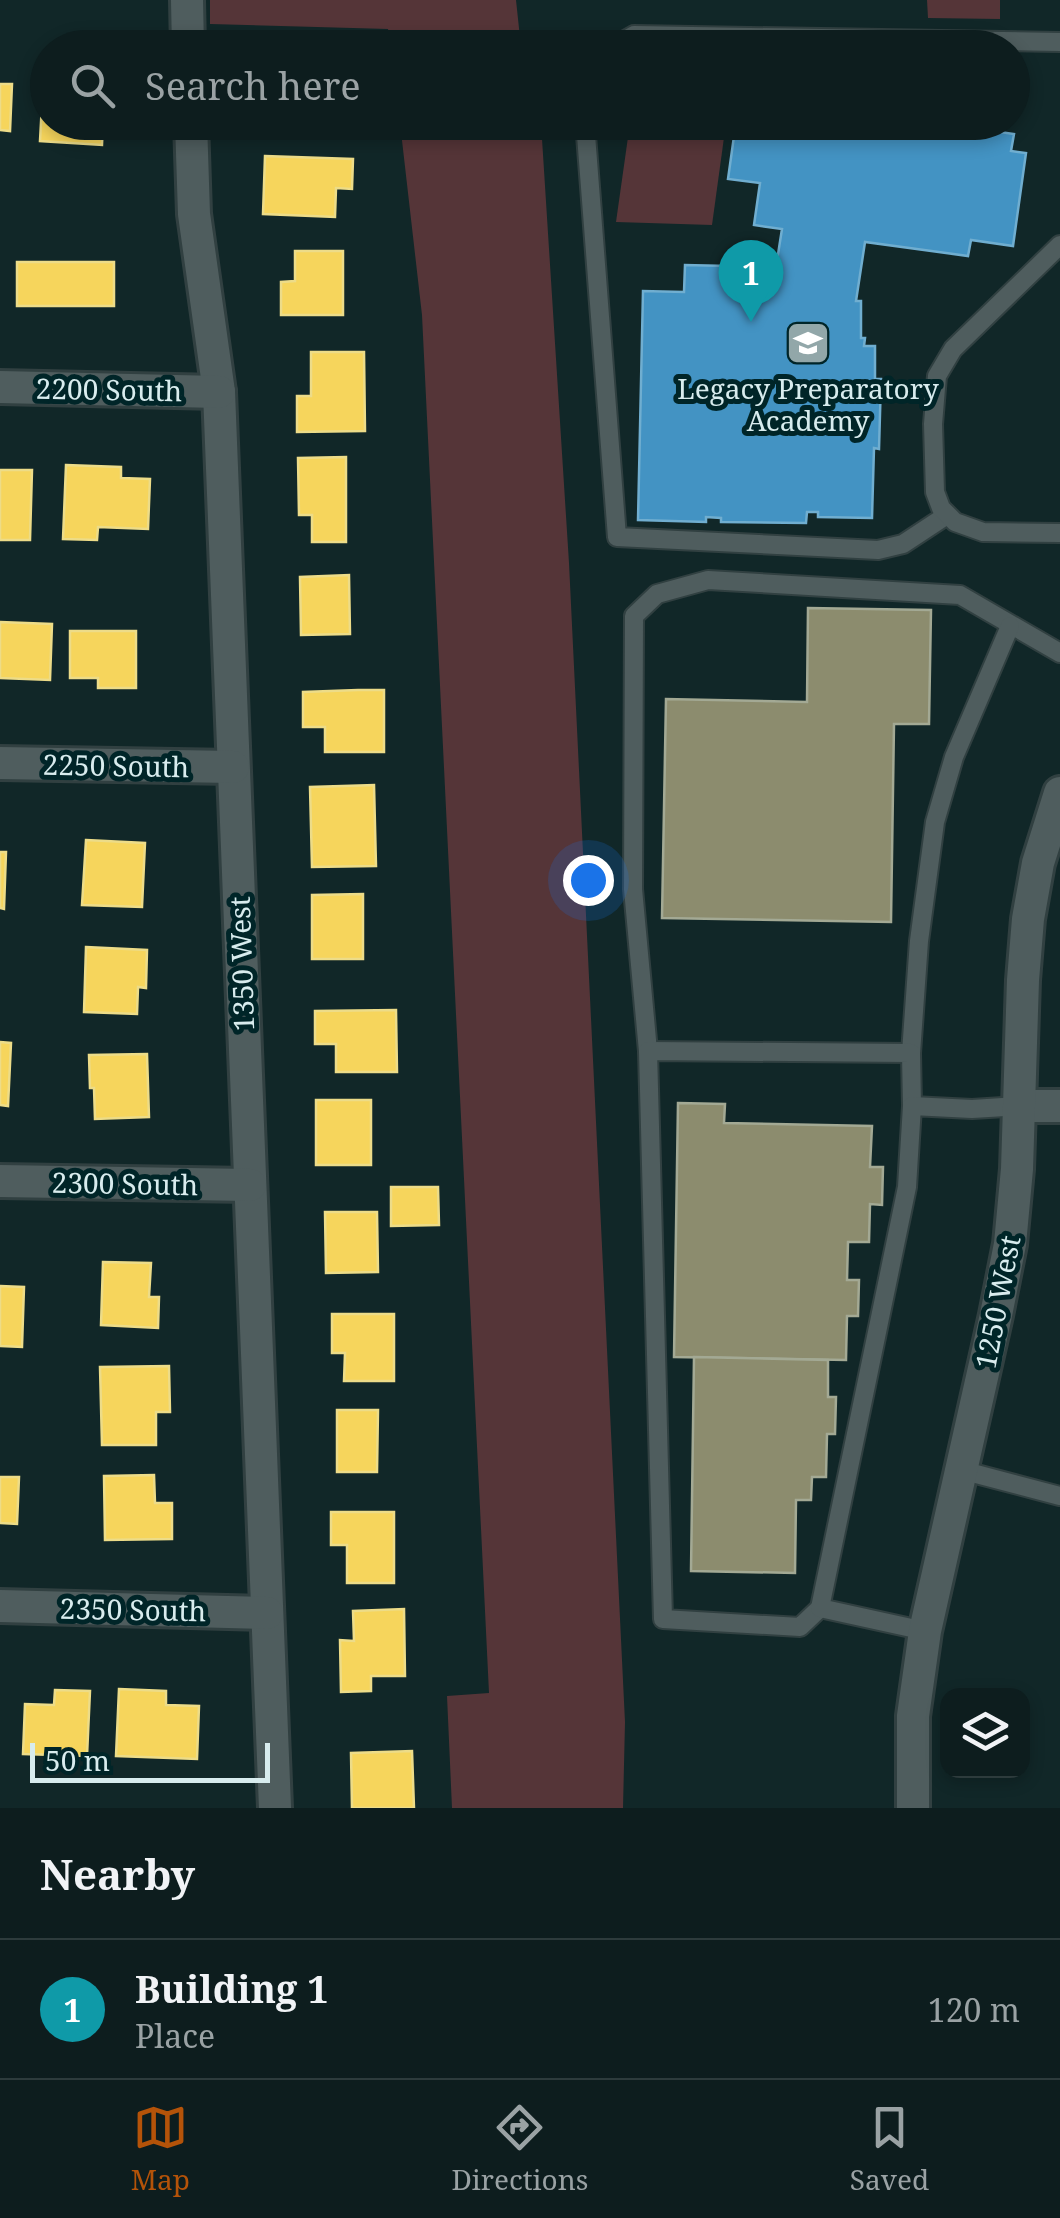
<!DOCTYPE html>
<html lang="en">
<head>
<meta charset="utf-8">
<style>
  :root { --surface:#0d1d1e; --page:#1b2a2b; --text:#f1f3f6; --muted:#9aa2a4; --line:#2d3b3c; --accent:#b45309 }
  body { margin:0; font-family:"Noto Serif",serif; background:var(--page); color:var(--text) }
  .controls { position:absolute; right:30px; bottom:30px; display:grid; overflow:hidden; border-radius:20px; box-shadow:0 5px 15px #0003 }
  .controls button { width:90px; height:90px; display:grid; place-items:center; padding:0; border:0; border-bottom:2px solid var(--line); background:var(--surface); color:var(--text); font:50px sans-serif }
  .scale { position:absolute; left:30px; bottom:25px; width:240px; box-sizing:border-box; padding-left:10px; border:5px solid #d8ecee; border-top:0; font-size:28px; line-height:35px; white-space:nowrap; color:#d8ecee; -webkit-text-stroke:8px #002528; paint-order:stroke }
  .you { position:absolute; left:588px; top:880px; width:35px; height:35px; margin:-25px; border:8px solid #fff; border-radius:50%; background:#1a73e8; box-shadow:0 0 0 15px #1a73e833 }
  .badge { display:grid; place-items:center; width:65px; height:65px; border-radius:50%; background:var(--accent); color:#fff; font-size:32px; font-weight:700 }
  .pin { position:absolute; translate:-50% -82px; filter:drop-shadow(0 2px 5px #0008) }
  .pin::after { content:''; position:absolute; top:52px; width:35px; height:30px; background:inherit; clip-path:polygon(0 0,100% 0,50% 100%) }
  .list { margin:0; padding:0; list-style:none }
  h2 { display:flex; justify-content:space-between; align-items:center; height:130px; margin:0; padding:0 40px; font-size:42px }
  h2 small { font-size:32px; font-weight:400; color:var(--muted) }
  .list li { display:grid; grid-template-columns:65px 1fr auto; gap:30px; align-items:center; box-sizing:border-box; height:140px; padding:0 40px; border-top:2px solid var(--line) }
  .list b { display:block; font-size:38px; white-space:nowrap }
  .list p { margin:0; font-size:32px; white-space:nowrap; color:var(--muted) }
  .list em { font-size:32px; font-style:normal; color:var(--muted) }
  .icon { flex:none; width:55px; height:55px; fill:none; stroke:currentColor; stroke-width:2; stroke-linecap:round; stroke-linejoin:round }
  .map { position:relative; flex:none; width:1060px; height:1808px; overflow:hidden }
  .search { position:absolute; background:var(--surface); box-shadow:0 5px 15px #0003; left:30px; right:30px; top:30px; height:110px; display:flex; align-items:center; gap:25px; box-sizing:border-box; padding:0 35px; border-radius:55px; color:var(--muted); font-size:38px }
  .sheet { height:270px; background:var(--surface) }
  nav { display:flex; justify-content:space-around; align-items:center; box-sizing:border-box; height:140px; border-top:2px solid var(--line); background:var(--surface); font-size:28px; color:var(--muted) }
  nav a { display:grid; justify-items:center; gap:5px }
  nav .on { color:var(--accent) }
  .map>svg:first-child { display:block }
  .green { fill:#553538 }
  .homes { fill:#f6d55c; stroke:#eddc88; stroke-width:2.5 }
  .schools { fill:#4393c3; stroke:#70aed0; stroke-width:2.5 }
  .industry { fill:#8c8c6e; stroke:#a3a994; stroke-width:2.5 }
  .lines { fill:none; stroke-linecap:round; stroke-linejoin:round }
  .lane-casing { stroke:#314041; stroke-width:22 }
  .street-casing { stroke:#314041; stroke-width:38 }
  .lane { stroke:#4f5d5e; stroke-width:18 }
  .street { stroke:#4f5d5e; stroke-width:32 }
  .labels { text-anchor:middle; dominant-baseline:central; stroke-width:10; stroke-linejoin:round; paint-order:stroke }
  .poi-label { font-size:28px; fill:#d8ecee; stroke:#002528 }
  .street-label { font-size:28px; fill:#d8ecee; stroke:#002528 }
</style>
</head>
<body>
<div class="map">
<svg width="1060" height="1808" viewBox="0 0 1060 1808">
  <rect width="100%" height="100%" fill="#112728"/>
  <g class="green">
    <path d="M 210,0 L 516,0 L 521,47 L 391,47 L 388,29 L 210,24 Z"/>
    <path d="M 927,0 L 1000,0 L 1000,19 L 928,18 Z"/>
    <path d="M 400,123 L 541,123 L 569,563 L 625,1722 L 623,1808 L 452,1808 L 447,1696 L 489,1693 L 422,315 Z"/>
    <path d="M 630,123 L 726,123 L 712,225 L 616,222 Z"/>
  </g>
  <g class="homes">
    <path d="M 0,84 L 12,84 L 10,131 L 0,130 Z"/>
    <path d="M 43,85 L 48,85 L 48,122 L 103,122 L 102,145 L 40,141 Z"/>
    <path d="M 265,156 L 353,159 L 352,189 L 336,188 L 335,217 L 263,214 Z"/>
    <path d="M 295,251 L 343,251 L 343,315 L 281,315 L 281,282 L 295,281 Z"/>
    <rect x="17" y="262" width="97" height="44"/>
    <path d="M 311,352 L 364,352 L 365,431 L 297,432 L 297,396 L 311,396 Z"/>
    <path d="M 346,457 L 346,542 L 312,542 L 312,515 L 299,515 L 298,458 Z"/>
    <path d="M 66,465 L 121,467 L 121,478 L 150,479 L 148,529 L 98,527 L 97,540 L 63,539 Z"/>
    <path d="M 0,470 L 32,470 L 30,540 L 0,540 Z"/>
    <path d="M 349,575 L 350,634 L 301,635 L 300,577 Z"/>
    <path d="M 0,622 L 52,624 L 50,680 L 0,678 Z"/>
    <path d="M 70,631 L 136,631 L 136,688 L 98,688 L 98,678 L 70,678 Z"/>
    <path d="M 358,690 L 384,690 L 384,752 L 325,752 L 325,727 L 303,727 L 303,692 Z"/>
    <path d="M 374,785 L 376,866 L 312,867 L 310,787 Z"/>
    <path d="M 86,840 L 145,843 L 142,907 L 82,905 Z"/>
    <path d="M 0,852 L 6,852 L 4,909 L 0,908 Z"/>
    <path d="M 363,894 L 363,959 L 312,959 L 312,895 Z"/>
    <path d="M 86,947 L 147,950 L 146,988 L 138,987 L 137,1014 L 84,1012 Z"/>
    <path d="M 396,1010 L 397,1072 L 336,1072 L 336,1044 L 315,1044 L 315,1011 Z"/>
    <path d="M 0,1042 L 11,1043 L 8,1106 L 0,1105 Z"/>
    <path d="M 147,1054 L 149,1117 L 95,1119 L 94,1088 L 90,1088 L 89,1055 Z"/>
    <rect x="316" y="1100" width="55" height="65"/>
    <path d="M 391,1187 L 438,1187 L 439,1225 L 391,1226 Z"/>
    <path d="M 325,1212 L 377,1212 L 378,1272 L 326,1273 Z"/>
    <path d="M 103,1262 L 151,1263 L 149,1297 L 159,1297 L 158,1328 L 101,1325 Z"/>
    <path d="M 0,1286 L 24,1287 L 22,1347 L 0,1346 Z"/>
    <path d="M 332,1314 L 394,1314 L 394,1381 L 344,1381 L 345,1353 L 332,1353 Z"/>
    <path d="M 169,1366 L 170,1412 L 156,1412 L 156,1445 L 102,1445 L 100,1367 Z"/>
    <path d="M 337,1410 L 378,1410 L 377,1472 L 337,1472 Z"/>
    <path d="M 154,1475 L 155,1503 L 172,1503 L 172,1539 L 105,1540 L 104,1476 Z"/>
    <path d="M 0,1477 L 19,1477 L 17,1524 L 0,1523 Z"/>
    <path d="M 331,1512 L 394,1512 L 394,1583 L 347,1583 L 347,1545 L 331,1545 Z"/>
    <path d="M 404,1609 L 405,1676 L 371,1676 L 371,1691 L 341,1692 L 340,1640 L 354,1641 L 353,1611 Z"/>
    <path d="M 119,1689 L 166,1691 L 166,1705 L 199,1706 L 197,1759 L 116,1756 Z"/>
    <path d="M 55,1690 L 90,1691 L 87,1756 L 23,1754 L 25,1704 L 54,1705 Z"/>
    <path d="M 412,1751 L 414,1808 L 352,1808 L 351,1753 Z"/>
  </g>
  <path class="schools" d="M 736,122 L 837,122 L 836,130 L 877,136 L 879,122 L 923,127 L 924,122 L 973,122 L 972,128 L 1014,134 L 1011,151 L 1026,153 L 1013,246 L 971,240 L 968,256 L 865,242 L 856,301 L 861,301 L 861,338 L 865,338 L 864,346 L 875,346 L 875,379 L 881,379 L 879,449 L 874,448 L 872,518 L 818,517 L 818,512 L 807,512 L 806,523 L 721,522 L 721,518 L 706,517 L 706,522 L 638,520 L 643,291 L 684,292 L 685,265 L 776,267 L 782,229 L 754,225 L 760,183 L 728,179 Z"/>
  <g class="industry">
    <path d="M 808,608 L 931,610 L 929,724 L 894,724 L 891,922 L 662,918 L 666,699 L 807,702 Z"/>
    <path d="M 678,1103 L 725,1104 L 724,1123 L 872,1126 L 870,1167 L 883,1167 L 882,1205 L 870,1204 L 869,1242 L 848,1242 L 847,1280 L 859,1280 L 858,1316 L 847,1316 L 846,1360 L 674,1357 Z"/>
    <path d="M 694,1357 L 828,1360 L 828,1397 L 836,1397 L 835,1434 L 827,1434 L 826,1477 L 812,1477 L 811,1500 L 796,1500 L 795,1573 L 691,1571 Z"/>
  </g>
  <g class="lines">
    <g class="lane-casing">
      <g id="lane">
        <path d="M 611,48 L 634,35 L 1060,42"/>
        <path d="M 585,122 L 617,537 L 878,550 L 903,544 L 947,515"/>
        <path d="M 1060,245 L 953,349 L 937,376 L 933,424 L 935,492 L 941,508 L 955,522 L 983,532 L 1060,533"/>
        <path d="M 648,1051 L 633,889 L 634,616 L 657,594 L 708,580 L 960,595 L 1060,653"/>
        <path d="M 911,1053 L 919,941 L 935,822 L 954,757 L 1010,626"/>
        <path d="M 961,1470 L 1060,1496"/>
        <path d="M 820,1608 L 800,1627 L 663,1619 L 648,1051 L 911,1053 L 912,1106"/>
        <path d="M 925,1631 L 820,1608 L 907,1187 L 912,1106 L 972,1109 L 1020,1106"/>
      </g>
    </g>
    <g class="street-casing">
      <g id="street">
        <path d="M 187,0 L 188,48"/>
        <path d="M 191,122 L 194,214 L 219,392 L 275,1808"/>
        <path d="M 0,387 L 219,392"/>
        <path d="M 0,763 L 233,767"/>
        <path d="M 1020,1106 L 1060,1106"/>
        <path d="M 0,1181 L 250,1185"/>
        <path d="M 0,1606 L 267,1613"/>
        <path d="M 913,1808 L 913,1716 L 925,1631 L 996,1315 L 1010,1244 L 1017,1169 L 1023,980 L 1028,919 L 1038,863 L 1060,793"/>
      </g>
    </g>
    <use href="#lane" class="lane"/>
    <use href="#street" class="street"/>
  </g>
  <defs>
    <g id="school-square" transform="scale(2.25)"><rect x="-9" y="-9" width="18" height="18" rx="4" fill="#92a7a9" stroke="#002528"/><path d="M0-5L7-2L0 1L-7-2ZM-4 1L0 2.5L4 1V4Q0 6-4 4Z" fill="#fff"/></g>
  </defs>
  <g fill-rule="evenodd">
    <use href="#school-square" x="808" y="343"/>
  </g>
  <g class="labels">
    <g class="poi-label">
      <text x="808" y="388">Legacy Preparatory<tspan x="808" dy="32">Academy</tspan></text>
    </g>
    <g class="street-label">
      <text transform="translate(109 389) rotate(1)">2200 South</text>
      <text transform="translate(116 765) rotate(1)">2250 South</text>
      <text transform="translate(241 964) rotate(-92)">1350 West</text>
      <text transform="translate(125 1183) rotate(1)">2300 South</text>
      <text transform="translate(997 1302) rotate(-79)">1250 West</text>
      <text transform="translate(133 1609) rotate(1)">2350 South</text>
    </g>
  </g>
</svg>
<div class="controls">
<button><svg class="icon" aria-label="layers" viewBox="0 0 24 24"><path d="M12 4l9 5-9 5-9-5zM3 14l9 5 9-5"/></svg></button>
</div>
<div class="scale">50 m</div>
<div class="you"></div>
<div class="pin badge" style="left:751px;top:322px;background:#0f9aa8">1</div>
<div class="search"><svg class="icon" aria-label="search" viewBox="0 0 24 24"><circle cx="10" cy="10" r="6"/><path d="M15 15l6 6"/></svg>Search here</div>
</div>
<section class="sheet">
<h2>Nearby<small></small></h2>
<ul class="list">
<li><span class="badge" style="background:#0f9aa8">1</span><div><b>Building 1</b><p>Place</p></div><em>120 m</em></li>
</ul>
</section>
<nav>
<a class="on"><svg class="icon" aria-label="map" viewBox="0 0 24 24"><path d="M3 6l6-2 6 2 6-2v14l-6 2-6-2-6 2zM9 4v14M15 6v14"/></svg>Map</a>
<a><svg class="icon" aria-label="directions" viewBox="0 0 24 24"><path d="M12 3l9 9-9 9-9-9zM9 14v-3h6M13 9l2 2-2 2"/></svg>Directions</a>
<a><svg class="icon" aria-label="saved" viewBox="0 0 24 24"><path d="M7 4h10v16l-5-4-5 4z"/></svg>Saved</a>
</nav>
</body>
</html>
